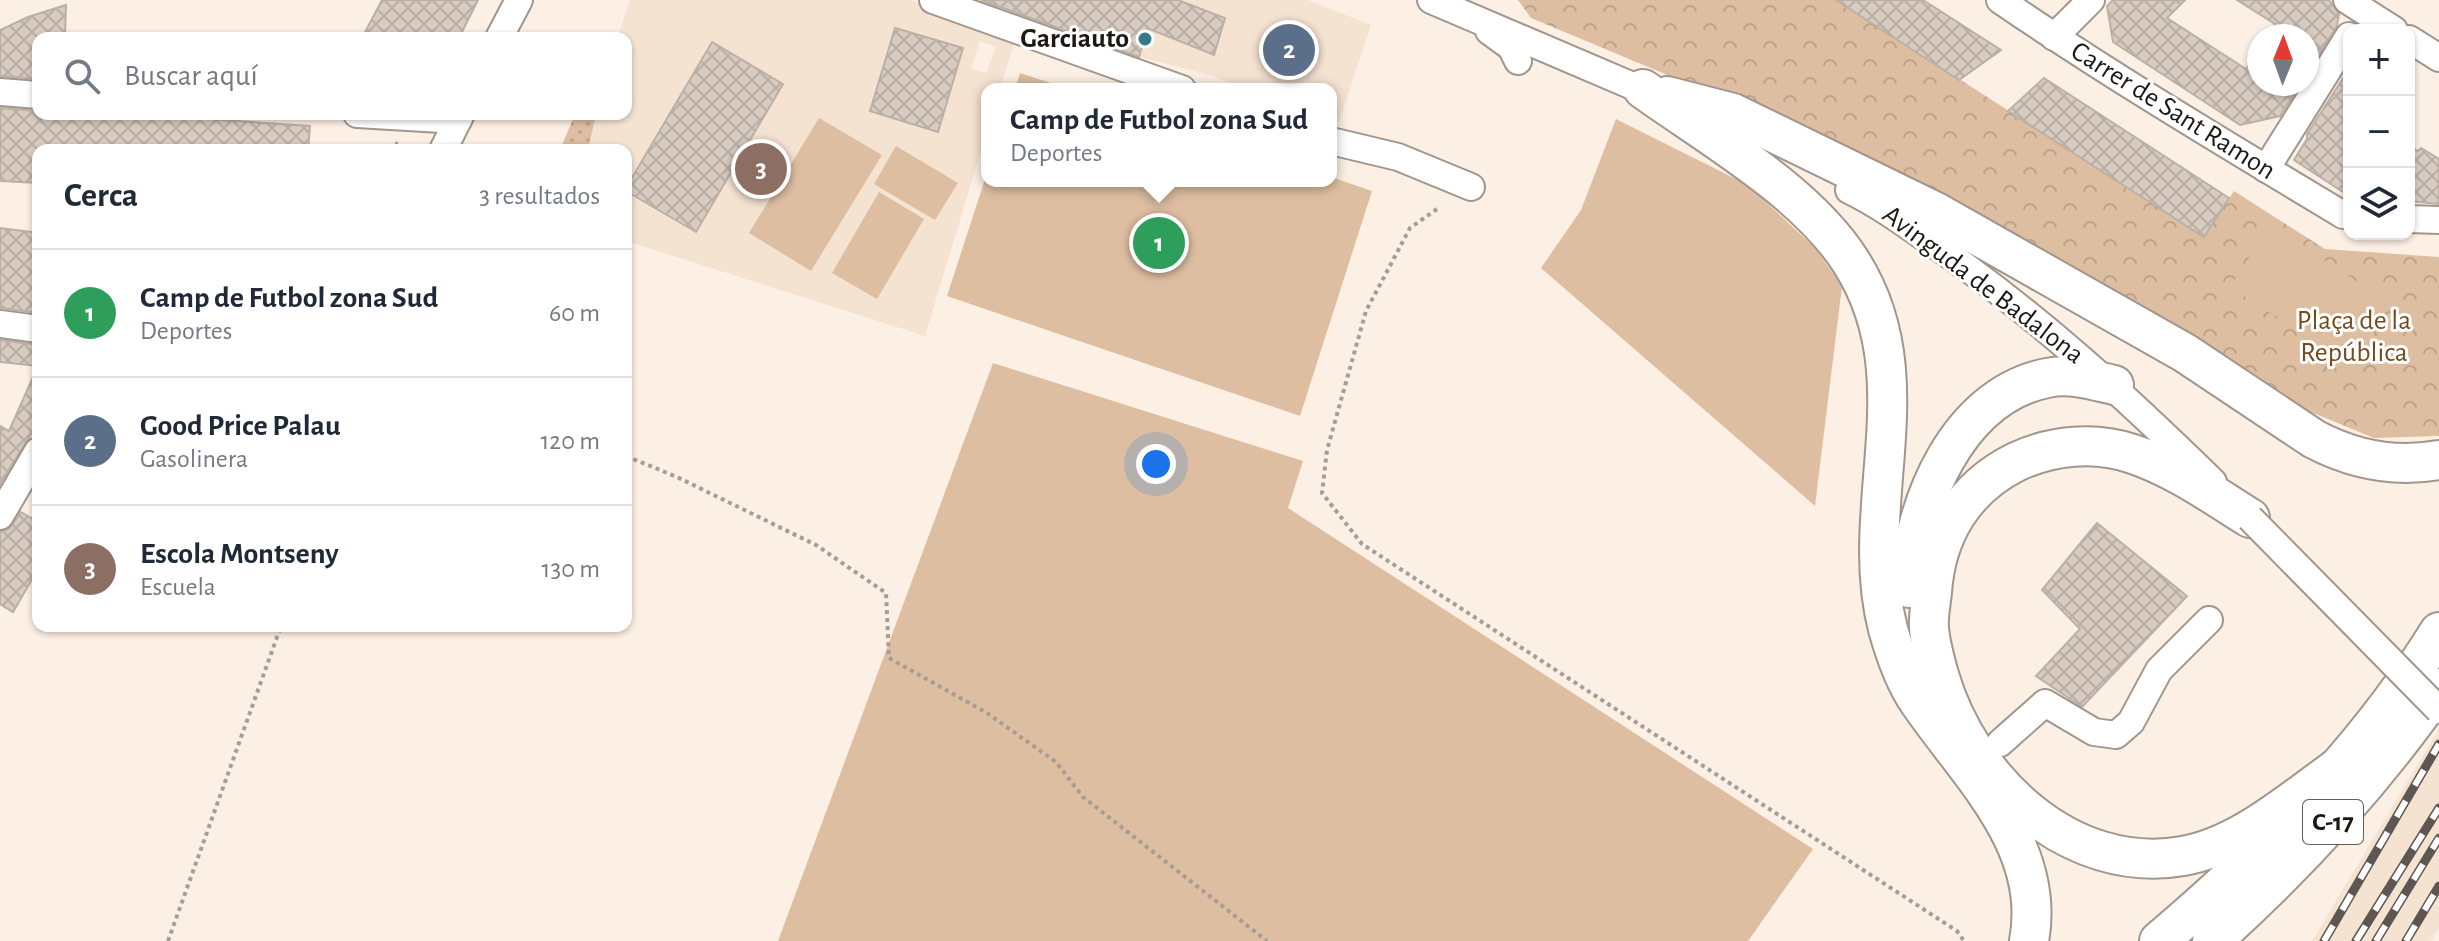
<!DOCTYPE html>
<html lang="es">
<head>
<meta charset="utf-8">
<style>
  :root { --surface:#fff; --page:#f2f2f3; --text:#1f2937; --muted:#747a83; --line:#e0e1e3; --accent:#ea580c }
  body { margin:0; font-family:"Alegreya Sans",sans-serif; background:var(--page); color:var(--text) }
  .controls { position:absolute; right:24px; top:24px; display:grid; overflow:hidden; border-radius:16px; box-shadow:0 2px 6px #0004 }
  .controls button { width:72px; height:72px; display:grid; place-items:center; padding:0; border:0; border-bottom:2px solid var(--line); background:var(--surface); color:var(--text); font:40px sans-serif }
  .compass { position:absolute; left:2247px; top:24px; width:72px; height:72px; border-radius:50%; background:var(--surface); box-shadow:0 2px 6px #0004; rotate:1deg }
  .you { position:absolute; left:1156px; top:464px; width:28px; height:28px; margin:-20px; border:6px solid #fff; border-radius:50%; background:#1a73e8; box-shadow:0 0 0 12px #1a73e833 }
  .badge { display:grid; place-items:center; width:52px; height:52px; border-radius:50%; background:var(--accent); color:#fff; font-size:26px; font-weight:700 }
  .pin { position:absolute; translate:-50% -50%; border:4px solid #fff; box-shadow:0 2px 8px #0006 }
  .popup { position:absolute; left:981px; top:83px; width:356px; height:104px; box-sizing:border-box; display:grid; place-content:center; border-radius:16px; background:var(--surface); filter:drop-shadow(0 2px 6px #0005); font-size:26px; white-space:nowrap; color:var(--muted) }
  .popup b { font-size:30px; color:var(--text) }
  .popup::after { content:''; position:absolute; left:50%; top:100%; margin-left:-16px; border:16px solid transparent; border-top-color:var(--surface) }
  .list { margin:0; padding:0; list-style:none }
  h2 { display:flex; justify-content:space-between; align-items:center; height:104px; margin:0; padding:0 32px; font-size:34px }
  h2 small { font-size:26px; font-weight:400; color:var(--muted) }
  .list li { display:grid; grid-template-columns:52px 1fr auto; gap:24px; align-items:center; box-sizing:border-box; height:128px; padding:0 32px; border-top:2px solid var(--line) }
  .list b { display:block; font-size:30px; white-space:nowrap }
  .list p { margin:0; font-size:26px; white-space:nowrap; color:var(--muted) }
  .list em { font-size:26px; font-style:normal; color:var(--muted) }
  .icon { flex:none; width:44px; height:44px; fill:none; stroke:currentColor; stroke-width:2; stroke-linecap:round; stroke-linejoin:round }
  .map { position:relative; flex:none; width:2439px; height:941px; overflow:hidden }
  .search { position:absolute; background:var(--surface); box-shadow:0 2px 6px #0004; left:32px; top:32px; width:600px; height:88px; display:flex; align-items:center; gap:20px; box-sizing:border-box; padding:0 28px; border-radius:16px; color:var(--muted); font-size:30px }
  .panel { position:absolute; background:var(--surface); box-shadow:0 2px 6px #0004; left:32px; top:144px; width:600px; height:488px; border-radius:16px }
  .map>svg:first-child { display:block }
  .built { fill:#f5e3d2; fill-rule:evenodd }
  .grass { fill:url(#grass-dots) }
  .park { fill:url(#park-crowns) }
  .garden { fill:#ddbea1 }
  .building { fill:url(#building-cross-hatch); stroke:#bcb0a5; stroke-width:2 }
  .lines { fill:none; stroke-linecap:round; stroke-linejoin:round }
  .minor-casing { stroke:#a2968c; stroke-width:30 }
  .highway-casing { stroke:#a2968c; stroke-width:42 }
  .path { stroke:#a69d94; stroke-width:4; stroke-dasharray:4 4; stroke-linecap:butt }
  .minor { stroke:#fff; stroke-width:26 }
  .highway { stroke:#fff; stroke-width:38 }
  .rail-casing { stroke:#5e5751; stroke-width:9 }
  .rail { stroke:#fff; stroke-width:6; stroke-dasharray:18; stroke-linecap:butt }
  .minor-bridge-casing { stroke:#a2968c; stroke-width:30; stroke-linecap:butt }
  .minor-bridge { stroke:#fff; stroke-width:26 }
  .poi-dot { fill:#357a88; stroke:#fff; stroke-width:3 }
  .labels { text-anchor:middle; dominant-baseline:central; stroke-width:6; stroke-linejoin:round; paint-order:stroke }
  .shield { fill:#fff; stroke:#605d5a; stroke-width:2 }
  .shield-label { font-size:26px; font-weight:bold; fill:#1c1814 }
  .poi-label { font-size:28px; font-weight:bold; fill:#1c1814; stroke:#fff; text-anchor:end }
  .street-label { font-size:28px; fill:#1c1814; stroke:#fff }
  .park-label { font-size:28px; fill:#744a1d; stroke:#fff }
</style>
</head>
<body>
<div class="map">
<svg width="2439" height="941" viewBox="0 0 2439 941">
  <defs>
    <pattern id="grass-dots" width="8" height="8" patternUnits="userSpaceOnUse" patternTransform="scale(2)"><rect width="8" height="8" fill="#ddbea1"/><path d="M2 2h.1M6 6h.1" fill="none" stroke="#bda38a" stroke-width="1.8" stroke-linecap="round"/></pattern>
    <pattern id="park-crowns" width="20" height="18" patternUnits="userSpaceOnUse" patternTransform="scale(2)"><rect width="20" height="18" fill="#ddbea1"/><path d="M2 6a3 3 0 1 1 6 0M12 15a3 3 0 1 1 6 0" fill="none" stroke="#bda38a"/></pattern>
    <pattern id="building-cross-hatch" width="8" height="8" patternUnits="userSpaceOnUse" patternTransform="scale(2)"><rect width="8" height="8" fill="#d8ccc1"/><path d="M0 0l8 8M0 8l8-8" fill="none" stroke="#b9aea5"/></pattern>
  </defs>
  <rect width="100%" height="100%" fill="#fcf0e4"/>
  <g class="built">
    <path d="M 630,0 L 910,0 L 1016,37 L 1000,89 L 987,89 L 987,131 L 925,336 L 626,241 L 626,191 L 696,232 L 783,85 L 711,43 L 626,188 L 626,150 L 588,150 L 596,114 L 626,114 L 626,38 L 617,38 ZM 896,28 L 963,49 L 938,131 L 870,111 ZM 980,41 L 996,47 L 986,73 L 971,68 Z"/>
    <path d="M 953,0 L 1308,0 L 1371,25 L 1339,122 L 1331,119 L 1331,89 L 1248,89 L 1209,75 L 1102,47 Z"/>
    <path d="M 2439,729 L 2439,927 L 2431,941 L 2312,941 Z"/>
  </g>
  <path class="grass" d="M 575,114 L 596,114 L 588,150 L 560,150 Z"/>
  <path class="park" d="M 1518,0 L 1836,0 L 2204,236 L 2234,191 L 2325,249 L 2439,257 L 2439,436 L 2374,438 L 2294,405 L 1818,138 L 1531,18 Z"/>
  <g class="garden">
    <path d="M 1020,73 L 1069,89 L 1015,89 Z"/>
    <path d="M 819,118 L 882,155 L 811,271 L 749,233 Z"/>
    <path d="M 1616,119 L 1748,185 L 1815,248 L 1842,286 L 1815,506 L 1541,268 L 1581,210 Z"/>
    <path d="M 896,146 L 958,183 L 935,220 L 874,184 Z"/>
    <path d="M 987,173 L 987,181 L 1331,181 L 1331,177 L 1372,191 L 1300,416 L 947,296 Z"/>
    <path d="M 879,192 L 924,219 L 877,299 L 832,273 Z"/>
    <path d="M 2271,225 L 2389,303 L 2349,363 L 2230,287 Z"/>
    <path d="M 993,363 L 1303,461 L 1288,508 L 1813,849 L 1748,941 L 778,941 Z"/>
  </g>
  <g class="building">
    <path d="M 382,0 L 478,0 L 459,38 L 362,38 Z"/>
    <path d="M 981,0 L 1178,0 L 1225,18 L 1214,55 L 1147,28 L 1139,57 Z"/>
    <path d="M 1836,0 L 1923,0 L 2001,50 L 1959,80 Z"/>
    <path d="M 2113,0 L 2185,0 L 2167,18 L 2246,69 L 2259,50 L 2259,84 L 2300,84 L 2280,116 L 2240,125 L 2113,42 L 2107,6 Z"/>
    <path d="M 2237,0 L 2329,0 L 2339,14 L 2337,26 L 2307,73 L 2307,36 L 2268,36 L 2275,24 Z"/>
    <path d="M 66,5 L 65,38 L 38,38 L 38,79 L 0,76 L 0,30 L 28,17 Z"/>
    <path d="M 895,28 L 963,48 L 938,132 L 870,111 Z"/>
    <path d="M 712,42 L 783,84 L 696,232 L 626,191 L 626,188 Z"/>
    <path d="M 2349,69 L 2349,196 L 2294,160 L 2307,139 L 2307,134 Z"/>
    <path d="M 2044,78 L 2229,198 L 2204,237 L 2008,111 Z"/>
    <path d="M 0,108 L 38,111 L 38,114 L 134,114 L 310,126 L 308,150 L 38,150 L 38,183 L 0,181 Z"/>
    <path d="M 2409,146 L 2418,151 L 2421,148 L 2439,159 L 2439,204 L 2409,201 Z"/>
    <path d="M 0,228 L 38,233 L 38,313 L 0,308 Z"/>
    <path d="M 0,340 L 38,345 L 38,423 L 0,484 L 0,426 L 9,431 L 38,366 L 0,362 Z"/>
    <path d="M 21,512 L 38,522 L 38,569 L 13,612 L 0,604 L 0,532 L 9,529 Z"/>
    <path d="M 2097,523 L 2187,596 L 2082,707 L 2036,676 L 2080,629 L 2042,590 Z"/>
  </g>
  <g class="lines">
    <g class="minor-casing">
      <g id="minor">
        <path d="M 933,0 L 1182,89"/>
        <path d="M 1431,0 L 1656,96"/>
        <path d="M 2000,0 C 2111,76 2227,145 2343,215 L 2349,215"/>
        <path d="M 2347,0 L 2394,30"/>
        <path d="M 1489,31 L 1511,47 L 1518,61"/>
        <path d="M 2054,37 L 2091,0"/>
        <path d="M 499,38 L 519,0"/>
        <path d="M 2409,39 L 2439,58"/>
        <path d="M 0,92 L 38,95"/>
        <path d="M 357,114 L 458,120"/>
        <path d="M 1331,141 L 1398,157 L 1471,187"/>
        <path d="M 443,150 L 461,114"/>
        <path d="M 2266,169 L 2349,36"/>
        <path d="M 1849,190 C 1882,206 1911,228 1941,249 C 2040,318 2127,398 2213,482"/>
        <path d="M 2409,219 L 2439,220"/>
        <path d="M 0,324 L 38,329"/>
        <path d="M 0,516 L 38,451"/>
        <path d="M 2000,743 L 2045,703 L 2094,732 L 2116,735 L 2131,722 L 2159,670 L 2209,620"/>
      </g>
    </g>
    <g class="highway-casing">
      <g id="highway">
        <path d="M 1643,89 C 1710,137 1807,192 1851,262 C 1926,379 1856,506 1888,629 C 1895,654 1904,681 1919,702 C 1968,774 2047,845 2029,941"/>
        <path d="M 1667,96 L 1733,113 L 1936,212 L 2185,353 L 2314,439 C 2354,460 2395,468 2439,460"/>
        <path d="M 2250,518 C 2213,495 2175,468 2133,454 C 2095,441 2052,445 2016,462 C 1964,488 1936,534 1932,592 C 1931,603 1928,616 1929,628 C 1930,643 1935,660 1939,675 C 1969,779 2069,876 2183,856 C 2241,846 2293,799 2340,766"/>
        <path d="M 1909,588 C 1912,506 1957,396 2047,378 C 2070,373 2092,380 2114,385"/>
        <path d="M 2159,941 C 2266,850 2365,751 2439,632"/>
        <path d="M 2212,941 C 2297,865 2373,782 2439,688"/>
      </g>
    </g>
    <g class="path">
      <path d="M 388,147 L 398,143"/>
      <path d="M 1437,209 L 1410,228 L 1366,311 L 1327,450 L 1322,493 L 1362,544 L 1957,931 L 1964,941"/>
      <path d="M 626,456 L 677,477 L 816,545 L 886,593 L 889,658 L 987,713 L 1056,762 L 1083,797 L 1267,941"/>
      <path d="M 168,941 L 281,626"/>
    </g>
    <use href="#minor" class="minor"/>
    <use href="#highway" class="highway"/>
    <g class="rail-casing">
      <g id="rail">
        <path d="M 2324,941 L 2439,744"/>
        <path d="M 2356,941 L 2439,808"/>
        <path d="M 2376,941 L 2439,838"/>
        <path d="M 2406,941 L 2439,886"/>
      </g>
    </g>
    <use href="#rail" class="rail"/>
    <g class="minor-bridge-casing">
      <path id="minor-bridge" d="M 2250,518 L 2439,710"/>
    </g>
    <use href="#minor-bridge" class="minor-bridge"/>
  </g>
  <circle class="poi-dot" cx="1145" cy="39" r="8"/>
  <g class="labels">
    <rect class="shield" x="2303" y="800" width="60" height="44" rx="6"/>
    <g class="shield-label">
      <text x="2333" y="822">C-17</text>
    </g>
    <g class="poi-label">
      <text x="1129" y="39">Garciauto</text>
    </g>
    <g class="street-label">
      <text transform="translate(2173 111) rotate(32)">Carrer de Sant Ramon</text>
      <text transform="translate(1983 285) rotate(37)">Avinguda de Badalona</text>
    </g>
    <g class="park-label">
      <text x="2354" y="321">Plaça de la<tspan x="2354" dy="32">República</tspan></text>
    </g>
  </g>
</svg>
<div class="controls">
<button>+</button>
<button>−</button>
<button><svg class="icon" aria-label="layers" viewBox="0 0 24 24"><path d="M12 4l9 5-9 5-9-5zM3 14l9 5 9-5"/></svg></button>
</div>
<svg class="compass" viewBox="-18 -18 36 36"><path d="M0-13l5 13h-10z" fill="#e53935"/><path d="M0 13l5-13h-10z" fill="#747a83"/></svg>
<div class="you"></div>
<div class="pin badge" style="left:1159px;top:243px;background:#2e9e5b">1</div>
<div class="popup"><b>Camp de Futbol zona Sud</b>Deportes</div>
<div class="pin badge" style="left:1289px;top:50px;background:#5c6f8a">2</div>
<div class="pin badge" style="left:761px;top:169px;background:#8d6e63">3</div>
<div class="search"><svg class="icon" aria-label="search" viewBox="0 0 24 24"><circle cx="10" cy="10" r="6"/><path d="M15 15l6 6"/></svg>Buscar aquí</div>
<section class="panel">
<h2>Cerca<small>3 resultados</small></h2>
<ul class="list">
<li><span class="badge" style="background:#2e9e5b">1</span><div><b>Camp de Futbol zona Sud</b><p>Deportes</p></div><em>60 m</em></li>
<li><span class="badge" style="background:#5c6f8a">2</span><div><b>Good Price Palau</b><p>Gasolinera</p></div><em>120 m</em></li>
<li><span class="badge" style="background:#8d6e63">3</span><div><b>Escola Montseny</b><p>Escuela</p></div><em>130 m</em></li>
</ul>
</section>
</div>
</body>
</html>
